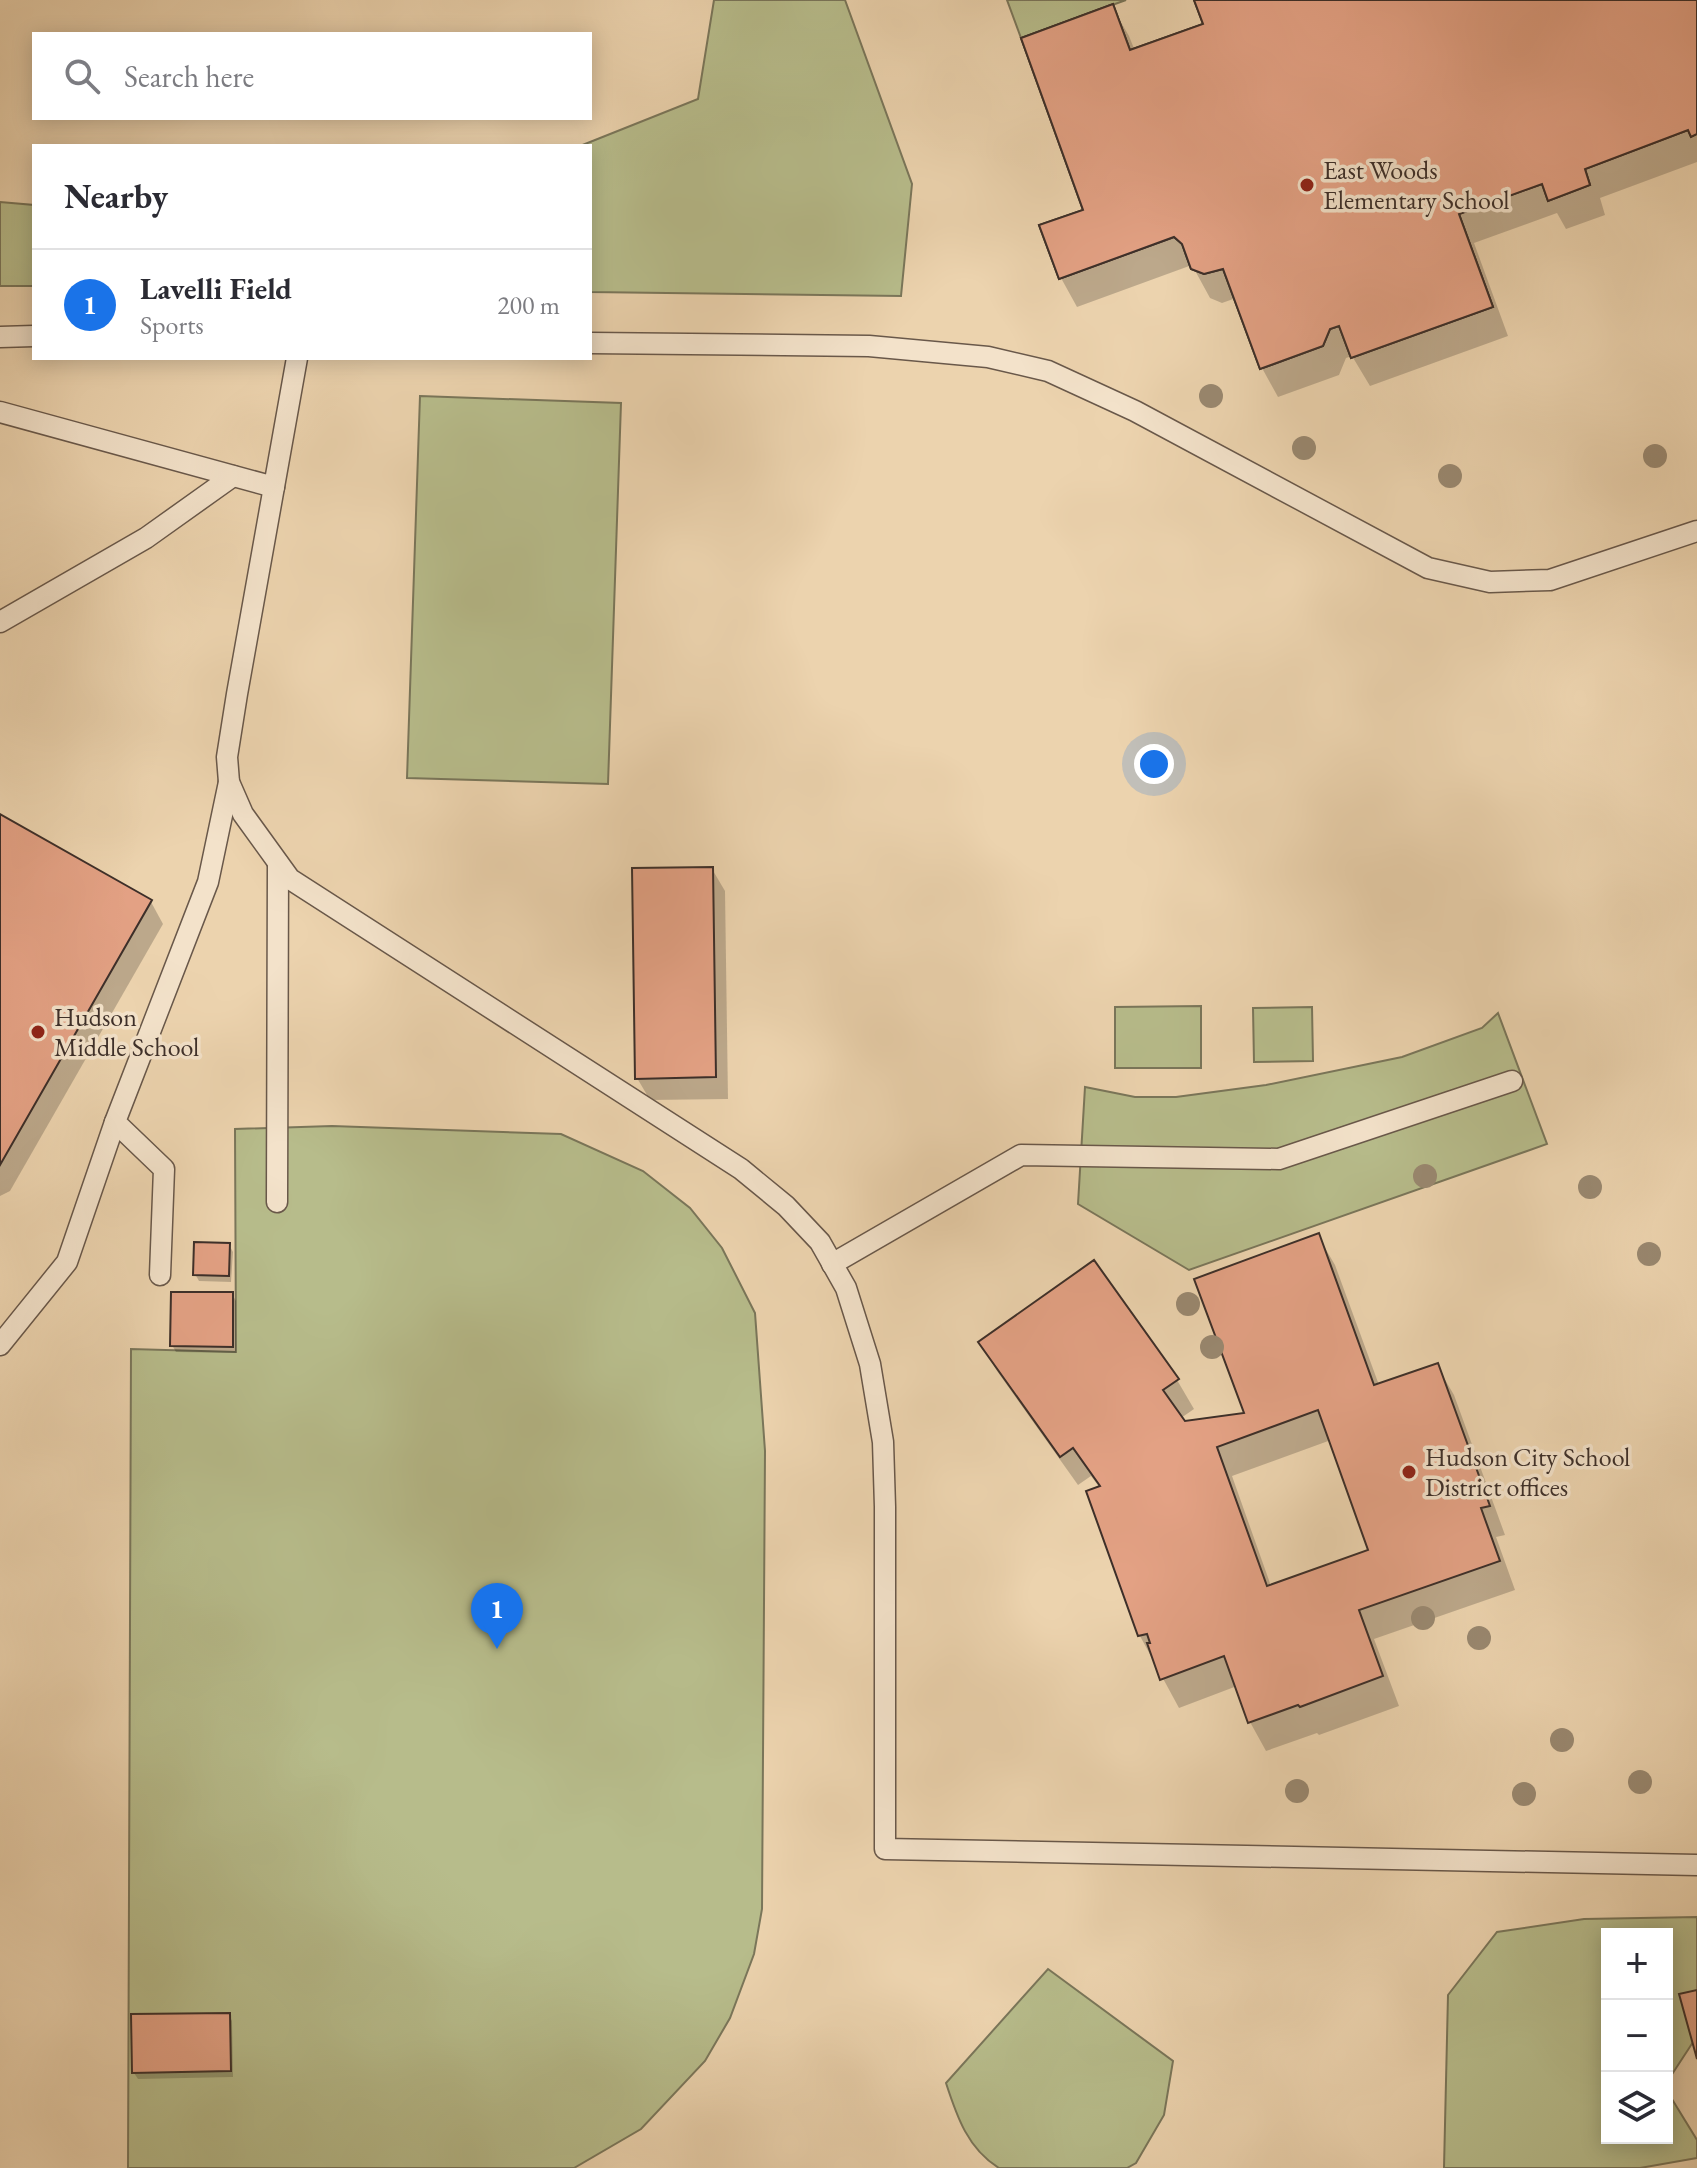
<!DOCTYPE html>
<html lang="en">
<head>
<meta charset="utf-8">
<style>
  :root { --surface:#fff; --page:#f2f2f3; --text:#2b2b33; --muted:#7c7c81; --line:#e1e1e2; --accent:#1a73e8 }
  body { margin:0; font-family:"EB Garamond",serif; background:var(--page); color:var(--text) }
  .controls { position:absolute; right:24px; bottom:24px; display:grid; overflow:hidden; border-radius:0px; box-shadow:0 4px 20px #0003 }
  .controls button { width:72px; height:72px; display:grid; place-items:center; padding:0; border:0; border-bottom:2px solid var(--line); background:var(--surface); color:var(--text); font:40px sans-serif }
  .you { position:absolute; left:1154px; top:764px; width:28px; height:28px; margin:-20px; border:6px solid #fff; border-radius:50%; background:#1a73e8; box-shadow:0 0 0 12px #1a73e833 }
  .badge { display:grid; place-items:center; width:52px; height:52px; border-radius:50%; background:var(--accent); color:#fff; font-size:26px; font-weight:700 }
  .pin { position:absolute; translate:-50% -66px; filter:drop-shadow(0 2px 4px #0008) }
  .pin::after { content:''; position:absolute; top:42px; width:28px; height:24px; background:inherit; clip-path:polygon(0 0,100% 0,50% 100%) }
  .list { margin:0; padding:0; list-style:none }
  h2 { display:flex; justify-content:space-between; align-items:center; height:104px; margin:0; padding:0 32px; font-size:34px }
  h2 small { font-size:26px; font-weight:400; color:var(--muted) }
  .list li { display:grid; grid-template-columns:52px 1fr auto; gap:24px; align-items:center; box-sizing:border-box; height:112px; padding:0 32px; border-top:2px solid var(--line) }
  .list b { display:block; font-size:30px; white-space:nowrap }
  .list p { margin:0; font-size:26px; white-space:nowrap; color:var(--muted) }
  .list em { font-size:26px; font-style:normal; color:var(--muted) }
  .icon { flex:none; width:44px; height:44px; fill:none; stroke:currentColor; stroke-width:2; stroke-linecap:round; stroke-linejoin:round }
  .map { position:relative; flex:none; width:1697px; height:2168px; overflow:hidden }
  .search { position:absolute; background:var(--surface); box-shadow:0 4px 20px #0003; left:32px; top:32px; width:560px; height:88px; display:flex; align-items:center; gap:20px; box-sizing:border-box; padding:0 28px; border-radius:0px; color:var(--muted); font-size:30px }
  .panel { position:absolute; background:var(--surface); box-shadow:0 4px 20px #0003; left:32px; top:144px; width:560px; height:216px; border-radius:0px }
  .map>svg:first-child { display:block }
  .green { fill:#b7bc8b; stroke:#7a765a; stroke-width:2 }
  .shadow { fill:#0003; fill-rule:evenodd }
  .building { fill:#e3a184; stroke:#3d2f29; stroke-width:2; fill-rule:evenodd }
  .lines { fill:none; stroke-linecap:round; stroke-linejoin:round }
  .service-casing { stroke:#69584a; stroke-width:23 }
  .service { stroke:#f3e2ca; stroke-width:20 }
  .tree { fill:#998870 }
  .poi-dot { fill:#8f2418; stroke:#f3e2ca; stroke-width:3 }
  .labels { text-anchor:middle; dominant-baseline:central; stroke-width:7; stroke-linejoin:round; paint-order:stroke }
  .poi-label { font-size:26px; fill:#3d2f29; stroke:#f3e2ca; text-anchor:start }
</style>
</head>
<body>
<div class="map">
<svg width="1697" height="2168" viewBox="0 0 1697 2168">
  <rect width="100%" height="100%" fill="#ecd3ae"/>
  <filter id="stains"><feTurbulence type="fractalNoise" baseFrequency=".0025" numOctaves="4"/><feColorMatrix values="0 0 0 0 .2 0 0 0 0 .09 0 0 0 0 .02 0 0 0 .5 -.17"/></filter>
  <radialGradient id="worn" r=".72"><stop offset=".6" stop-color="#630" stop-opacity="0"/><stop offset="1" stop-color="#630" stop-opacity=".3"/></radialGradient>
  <g class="green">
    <path d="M 714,0 L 845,0 L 912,184 L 901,296 L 590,292 L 590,146 L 580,146 L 698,99 Z"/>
    <path d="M 1007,0 L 1126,0 L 1021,38 Z"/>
    <path d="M 0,202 L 34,205 L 34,286 L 0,286 Z"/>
    <path d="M 420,396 L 621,403 L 608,784 L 407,778 Z"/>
    <path d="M 1201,1006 L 1201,1068 L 1115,1068 L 1115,1007 Z"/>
    <path d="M 1312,1007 L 1313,1061 L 1254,1062 L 1253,1008 Z"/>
    <path d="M 1498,1013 L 1547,1144 L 1189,1270 L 1078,1204 L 1085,1087 L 1135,1097 L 1176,1097 L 1266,1085 L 1402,1057 L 1482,1028 Z"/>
    <path d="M 332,1126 L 561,1134 L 643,1171 L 690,1208 L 722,1248 L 755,1313 L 765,1451 L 762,1909 L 754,1954 L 730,2018 L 705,2061 L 641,2129 L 574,2168 L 128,2168 L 131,1349 L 236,1352 L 235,1129 Z"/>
    <path d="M 1697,1917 L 1697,2036 L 1667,2082 L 1667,1934 L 1607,1934 L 1607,2138 L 1667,2138 L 1667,2091 L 1697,2140 L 1697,2158 L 1640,2168 L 1444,2168 L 1448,1995 L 1497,1932 L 1584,1919 Z"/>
    <path d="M 1048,1969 L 1173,2061 L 1164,2115 L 1136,2163 L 1127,2168 L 999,2168 C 968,2149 957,2117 946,2083 Z"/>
  </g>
  <g class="shadow">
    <path d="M 1196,0 L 1697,0 L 1697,162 L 1600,198 L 1605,215 L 1566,229 L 1557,213 L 1474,243 L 1508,336 L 1370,386 L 1352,356 L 1346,358 L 1339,375 L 1278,397 L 1262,368 L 1236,298 L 1222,303 L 1210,298 L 1192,265 L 1077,307 L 1061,278 L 1086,211 L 1112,7 L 1129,36 L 1135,51 L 1206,25 Z"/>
    <path d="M 0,816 L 151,902 L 163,924 L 10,1191 L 0,1196 Z"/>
    <path d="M 712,869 L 725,891 L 728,1099 L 650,1100 L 637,1078 Z"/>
    <path d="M 1318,1236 L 1335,1265 L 1379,1385 L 1437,1366 L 1454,1395 L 1505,1535 L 1496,1537 L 1515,1590 L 1374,1639 L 1399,1706 L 1319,1735 L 1317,1733 L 1266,1751 L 1250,1722 L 1237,1686 L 1179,1708 L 1140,1636 L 1100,1488 L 1091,1476 L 1078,1485 L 997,1371 L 980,1342 L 1177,1380 L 1194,1409 L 1181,1418 L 1185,1423 L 1246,1415 ZM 1331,1440 L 1370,1551 L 1271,1586 L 1232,1476 Z"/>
    <path d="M 229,1245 L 233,1252 L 231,1282 L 199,1281 L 195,1274 Z"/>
    <path d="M 232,1294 L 236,1301 L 236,1353 L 176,1352 L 172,1345 Z"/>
    <path d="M 229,2015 L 232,2021 L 233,2077 L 138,2079 L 134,2073 Z"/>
  </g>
  <g class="building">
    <path d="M 1194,0 L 1697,0 L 1697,134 L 1691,137 L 1688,130 L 1585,169 L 1590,185 L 1548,201 L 1542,184 L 1459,214 L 1493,307 L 1351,358 L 1339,326 L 1330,329 L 1323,346 L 1260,369 L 1223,269 L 1204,274 L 1191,269 L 1182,244 L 1174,237 L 1059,279 L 1039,225 L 1083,210 L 1021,38 L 1113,4 L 1130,50 L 1203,24 Z"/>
    <path d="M 1194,0 L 1697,0 L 1697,134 L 1691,137 L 1688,130 L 1585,169 L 1590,185 L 1548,201 L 1542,184 L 1459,214 L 1493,307 L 1351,358 L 1339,326 L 1330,329 L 1323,346 L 1260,369 L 1223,269 L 1204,274 L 1191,269 L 1182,244 L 1174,237 L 1059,279 L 1039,225 L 1083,210 L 1021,38 L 1113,4 L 1130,50 L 1203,24 Z"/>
    <path d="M 0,814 L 152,900 L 0,1165 Z"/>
    <path d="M 713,867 L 716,1077 L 635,1079 L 632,868 Z"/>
    <path d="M 1319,1233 L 1374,1385 L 1438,1363 L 1490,1506 L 1481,1508 L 1500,1561 L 1359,1610 L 1383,1676 L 1300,1707 L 1298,1705 L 1248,1723 L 1224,1656 L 1160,1680 L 1147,1643 L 1150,1643 L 1147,1634 L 1138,1636 L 1086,1491 L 1100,1486 L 1073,1448 L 1060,1457 L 978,1342 L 1094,1260 L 1179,1379 L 1163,1390 L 1185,1421 L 1244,1413 L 1194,1279 ZM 1318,1410 L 1368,1550 L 1267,1586 L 1217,1447 Z"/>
    <path d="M 194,1242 L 230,1243 L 229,1276 L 193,1275 Z"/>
    <path d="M 171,1292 L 233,1292 L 233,1347 L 170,1346 Z"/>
    <path d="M 1697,1990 L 1697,2059 L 1679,1994 Z"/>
    <path d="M 230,2013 L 231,2071 L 132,2073 L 131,2014 Z"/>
  </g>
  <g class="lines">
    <g class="service-casing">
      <g id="service">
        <path d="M 0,337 L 34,336"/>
        <path d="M 590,343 L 869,346 L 988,357 L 1048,371 L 1135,411 L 1428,568 L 1490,582 L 1550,580 L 1697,531"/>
        <path d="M 297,358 L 237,694 L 227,757 L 229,782 L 243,814 L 290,879 L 741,1169 L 786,1206 L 820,1242 L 846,1288 L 870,1364 L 883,1442 L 885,1507 L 885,1849 L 1697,1865"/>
        <path d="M 0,412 L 274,487"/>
        <path d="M 0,622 L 146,538 L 233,476"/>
        <path d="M 277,1202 L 278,863"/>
        <path d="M 832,1264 L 1021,1155 L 1279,1159 L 1512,1081"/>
        <path d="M 160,1275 L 164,1169 L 115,1122 L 208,882 L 229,782"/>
        <path d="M 0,1345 L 67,1262 L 115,1122"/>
      </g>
    </g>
    <use href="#service" class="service"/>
  </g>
  <g class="tree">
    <circle cx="1211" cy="396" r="12"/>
    <circle cx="1304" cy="448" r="12"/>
    <circle cx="1655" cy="456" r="12"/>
    <circle cx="1450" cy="476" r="12"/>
    <circle cx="1425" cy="1176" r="12"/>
    <circle cx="1590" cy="1187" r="12"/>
    <circle cx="1649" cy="1254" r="12"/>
    <circle cx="1188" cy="1304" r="12"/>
    <circle cx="1212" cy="1347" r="12"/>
    <circle cx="1423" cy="1618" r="12"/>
    <circle cx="1479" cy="1638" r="12"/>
    <circle cx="1562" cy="1740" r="12"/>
    <circle cx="1640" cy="1782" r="12"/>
    <circle cx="1297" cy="1791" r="12"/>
    <circle cx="1524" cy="1794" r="12"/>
  </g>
  <g class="poi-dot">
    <circle cx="1307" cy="185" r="8"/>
    <circle cx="38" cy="1032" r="8"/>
    <circle cx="1409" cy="1472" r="8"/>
  </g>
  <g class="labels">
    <g class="poi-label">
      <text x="1323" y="170">East Woods<tspan x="1323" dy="30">Elementary School</tspan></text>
      <text x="54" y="1017">Hudson<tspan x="54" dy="30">Middle School</tspan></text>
      <text x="1425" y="1457">Hudson City School<tspan x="1425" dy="30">District offices</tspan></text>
    </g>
  </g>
  <rect width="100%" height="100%" filter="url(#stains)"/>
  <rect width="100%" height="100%" fill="url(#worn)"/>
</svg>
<div class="controls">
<button>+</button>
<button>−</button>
<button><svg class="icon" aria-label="layers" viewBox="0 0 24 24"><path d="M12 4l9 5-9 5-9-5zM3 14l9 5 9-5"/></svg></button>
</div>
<div class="you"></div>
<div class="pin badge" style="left:497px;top:1649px">1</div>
<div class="search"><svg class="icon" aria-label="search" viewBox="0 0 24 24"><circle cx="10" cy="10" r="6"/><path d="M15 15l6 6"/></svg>Search here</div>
<section class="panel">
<h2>Nearby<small></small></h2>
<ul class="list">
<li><span class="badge">1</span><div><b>Lavelli Field</b><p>Sports</p></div><em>200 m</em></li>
</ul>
</section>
</div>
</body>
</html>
